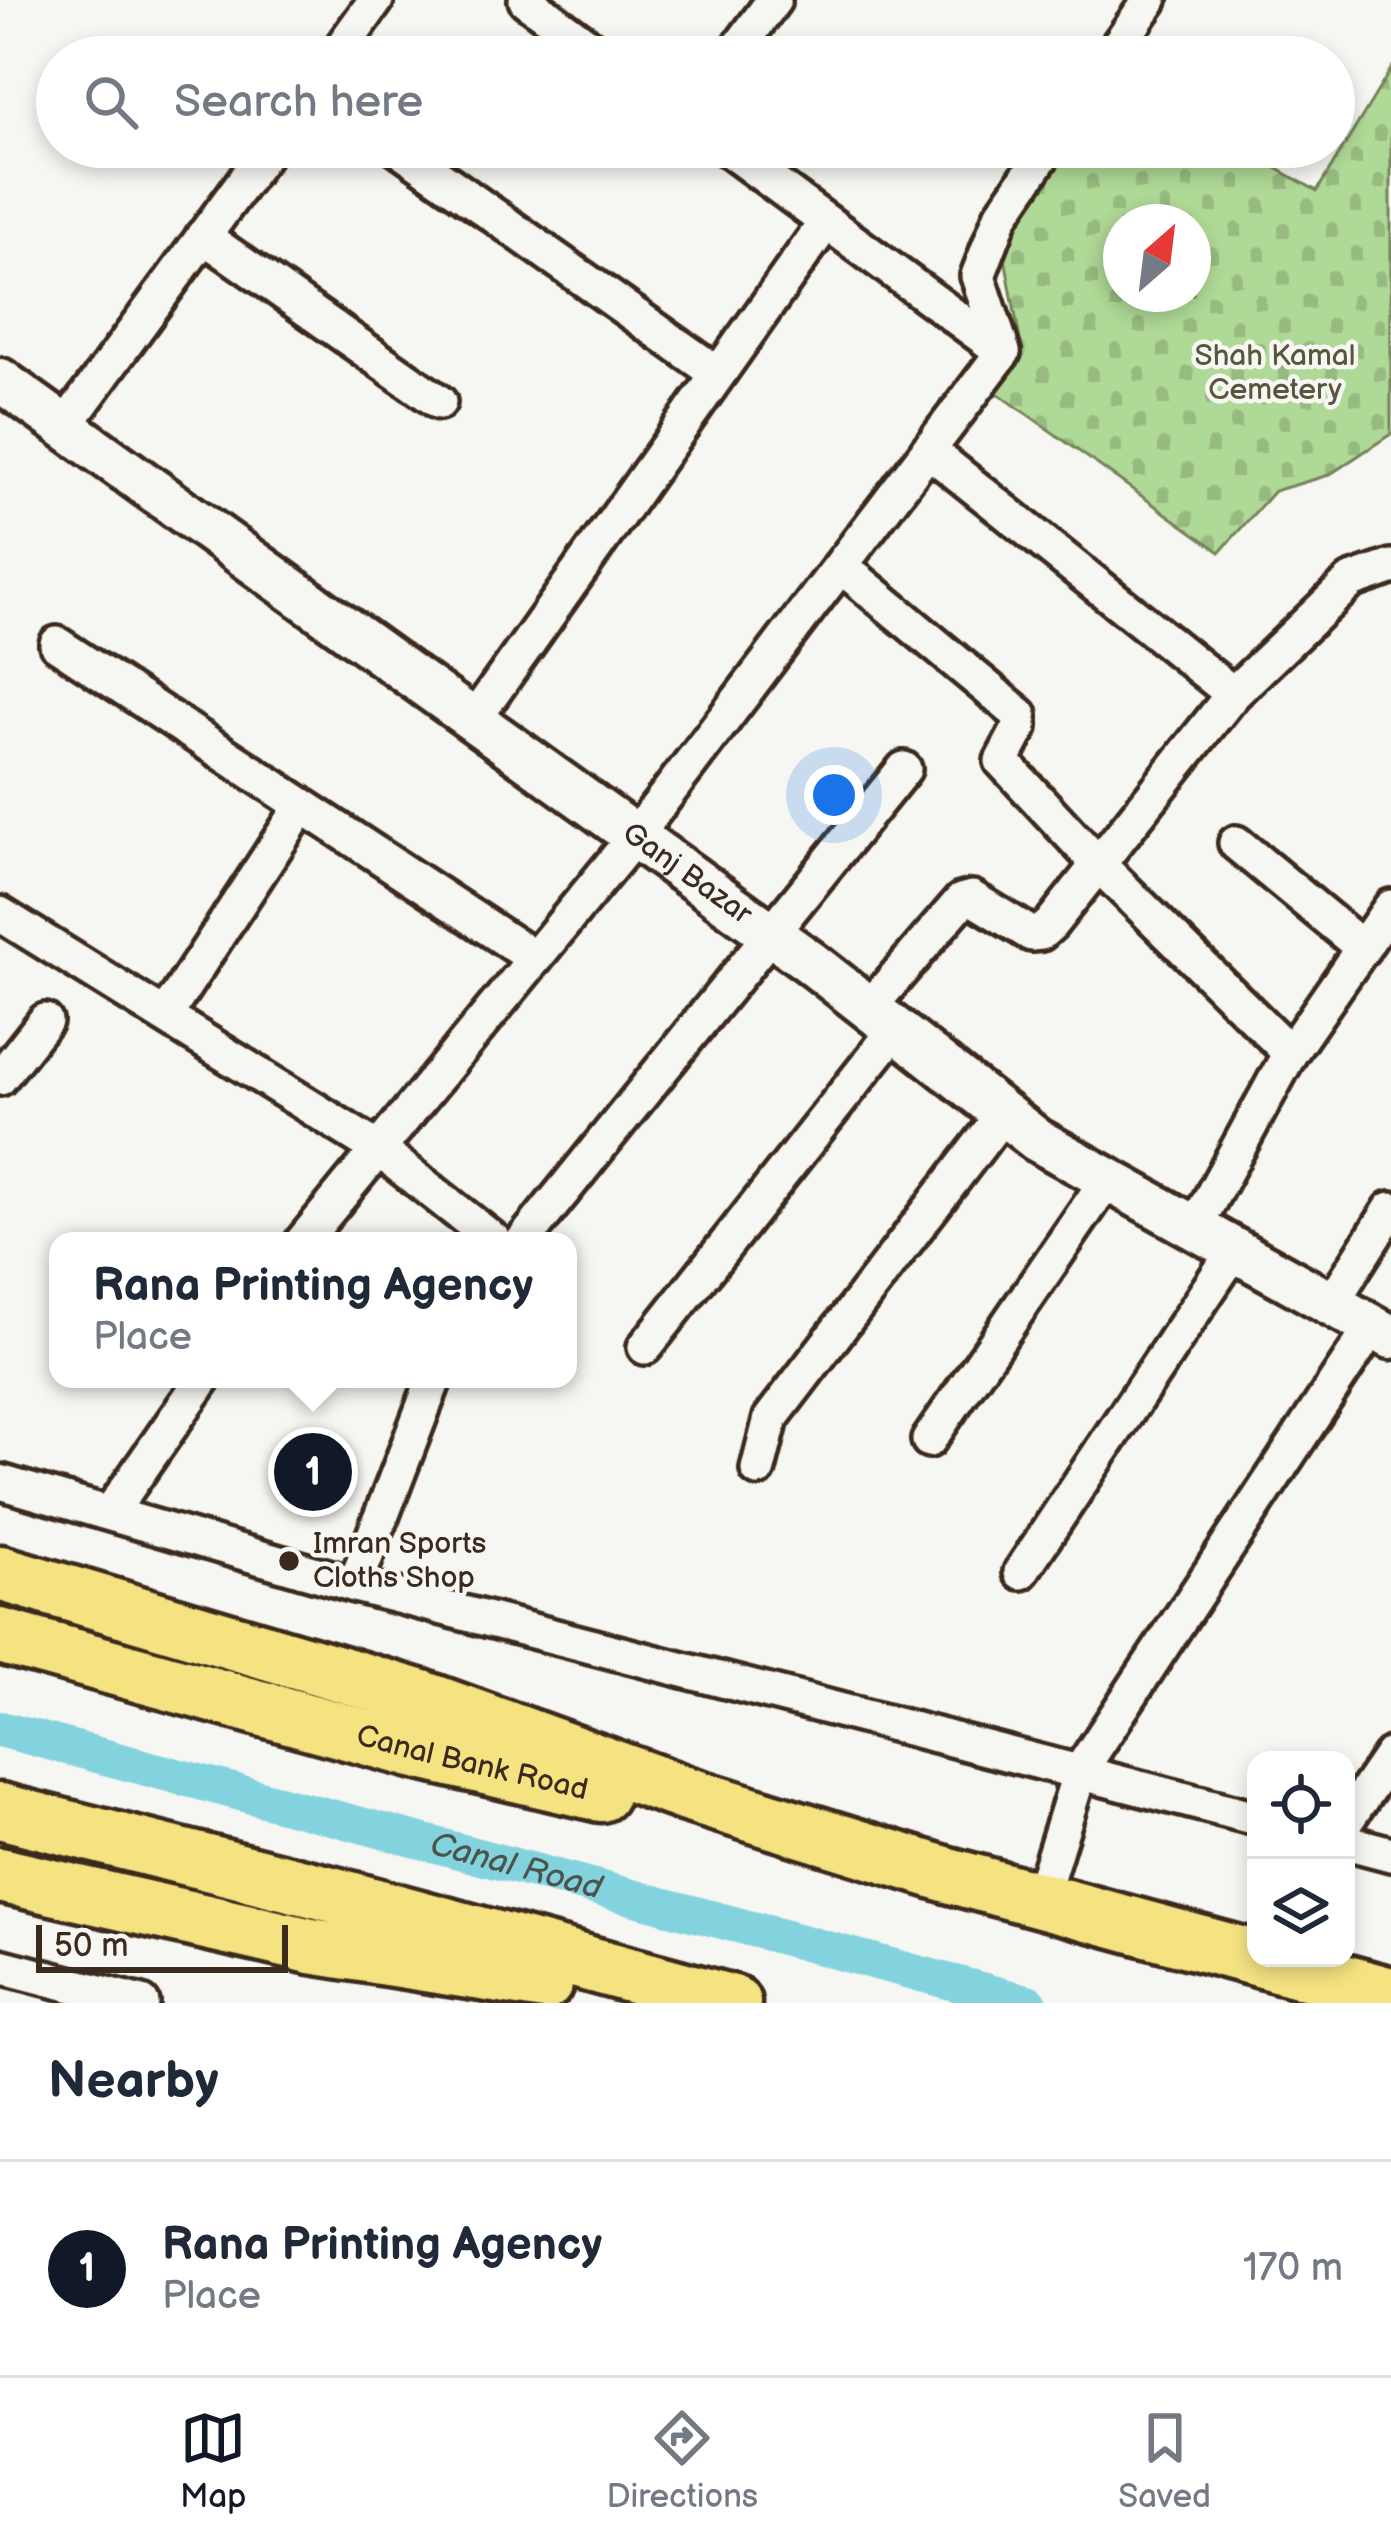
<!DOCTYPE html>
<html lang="en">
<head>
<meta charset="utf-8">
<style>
  :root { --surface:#fff; --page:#f2f2f3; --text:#1f2937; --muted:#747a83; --line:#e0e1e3; --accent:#111827 }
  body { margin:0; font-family:"Balsamiq Sans",sans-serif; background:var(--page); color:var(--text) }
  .controls { position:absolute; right:36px; bottom:36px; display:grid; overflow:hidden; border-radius:24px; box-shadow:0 6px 18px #0003 }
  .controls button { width:108px; height:108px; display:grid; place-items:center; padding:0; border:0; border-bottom:3px solid var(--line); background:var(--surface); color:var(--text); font:60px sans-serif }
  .compass { position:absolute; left:1103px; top:204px; width:108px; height:108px; border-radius:50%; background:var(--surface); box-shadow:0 6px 18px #0003; rotate:28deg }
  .scale { position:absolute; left:36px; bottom:30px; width:252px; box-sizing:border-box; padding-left:12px; border:6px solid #3b2a1e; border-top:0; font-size:33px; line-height:42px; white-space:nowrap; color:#3b2a1e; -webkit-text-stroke:9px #f6f6f2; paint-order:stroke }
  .you { position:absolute; left:834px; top:795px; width:42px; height:42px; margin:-30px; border:9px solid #fff; border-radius:50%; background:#1a73e8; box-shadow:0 0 0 18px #1a73e833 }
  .badge { display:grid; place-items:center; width:78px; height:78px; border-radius:50%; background:var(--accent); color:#fff; font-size:39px; font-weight:700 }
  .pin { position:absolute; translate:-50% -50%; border:6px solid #fff; box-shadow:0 3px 12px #0006 }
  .popup { position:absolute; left:49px; top:1232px; width:528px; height:156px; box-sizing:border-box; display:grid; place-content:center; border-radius:24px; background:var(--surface); filter:drop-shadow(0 3px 9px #0005); font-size:39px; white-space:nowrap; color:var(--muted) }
  .popup b { font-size:45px; color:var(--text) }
  .popup::after { content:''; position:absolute; left:50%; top:100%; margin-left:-24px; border:24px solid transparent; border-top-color:var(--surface) }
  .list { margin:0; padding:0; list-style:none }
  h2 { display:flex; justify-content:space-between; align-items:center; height:156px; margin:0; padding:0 48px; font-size:51px }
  h2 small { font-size:39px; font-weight:400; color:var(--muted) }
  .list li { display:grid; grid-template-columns:78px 1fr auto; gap:36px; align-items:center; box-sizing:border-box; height:216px; padding:0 48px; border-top:3px solid var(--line) }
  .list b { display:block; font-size:45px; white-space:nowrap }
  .list p { margin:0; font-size:39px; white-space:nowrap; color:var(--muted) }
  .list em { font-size:39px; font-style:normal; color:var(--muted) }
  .icon { flex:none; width:66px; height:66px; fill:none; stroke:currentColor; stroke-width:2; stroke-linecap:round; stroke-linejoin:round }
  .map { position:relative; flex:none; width:1391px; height:2003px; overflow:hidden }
  .search { position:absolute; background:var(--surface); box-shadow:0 6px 18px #0003; left:36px; right:36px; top:36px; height:132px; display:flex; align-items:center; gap:30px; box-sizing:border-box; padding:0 42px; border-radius:66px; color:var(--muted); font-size:45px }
  .sheet { height:372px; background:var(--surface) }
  nav { display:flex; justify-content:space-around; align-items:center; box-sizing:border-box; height:168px; border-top:3px solid var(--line); background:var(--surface); font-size:33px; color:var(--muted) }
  nav a { display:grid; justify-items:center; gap:6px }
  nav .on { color:var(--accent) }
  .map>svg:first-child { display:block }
  .cemetery { fill:url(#cemetery-stones); stroke:#75825a; stroke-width:3; fill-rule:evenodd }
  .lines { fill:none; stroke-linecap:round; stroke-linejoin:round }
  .canal { stroke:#83d3de; stroke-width:36 }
  .minor-casing { stroke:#3b2a1e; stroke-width:42 }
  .tertiary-casing { stroke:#3b2a1e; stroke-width:51 }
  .trunk-casing { stroke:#3b2a1e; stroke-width:63 }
  .minor { stroke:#f6f6f2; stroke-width:33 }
  .tertiary { stroke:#f6f6f2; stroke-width:42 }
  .trunk { stroke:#f5e382; stroke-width:54 }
  .poi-dot { fill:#3b2a1e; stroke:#f6f6f2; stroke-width:4.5 }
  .labels { text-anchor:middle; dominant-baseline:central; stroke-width:9; stroke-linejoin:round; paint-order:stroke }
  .park-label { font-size:30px; fill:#58563c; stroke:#f6f6f2 }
  .street-label { font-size:30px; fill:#3b2a1e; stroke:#f6f6f2 }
  .poi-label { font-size:30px; fill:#3b2a1e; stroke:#f6f6f2; text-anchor:start }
  .water-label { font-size:33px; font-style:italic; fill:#4d544e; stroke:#f6f6f2 }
</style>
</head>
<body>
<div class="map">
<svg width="1391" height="2003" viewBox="0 0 1391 2003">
  <defs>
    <pattern id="cemetery-stones" width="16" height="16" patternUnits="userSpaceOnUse" patternTransform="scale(3)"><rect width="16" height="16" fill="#afd996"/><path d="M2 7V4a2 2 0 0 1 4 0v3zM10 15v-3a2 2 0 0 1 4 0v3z" fill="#97ba81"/></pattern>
  </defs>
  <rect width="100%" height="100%" fill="#f6f6f2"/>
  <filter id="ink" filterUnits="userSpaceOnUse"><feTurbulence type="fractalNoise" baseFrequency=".00833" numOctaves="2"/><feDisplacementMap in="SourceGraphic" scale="24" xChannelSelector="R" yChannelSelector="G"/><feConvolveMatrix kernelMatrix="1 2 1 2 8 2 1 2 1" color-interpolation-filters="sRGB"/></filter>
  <g filter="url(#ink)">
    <path class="cemetery" d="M 1391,69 L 1391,434 L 1329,475 L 1274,491 L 1220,552 L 989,387 L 1021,346 L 1001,236 L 1064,147 L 1239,147 L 1317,191 ZM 1121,222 L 1193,222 L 1193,294 L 1121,294 Z"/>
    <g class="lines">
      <path class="canal" id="s1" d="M 0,1729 L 1030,2003"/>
      <g class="minor-casing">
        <g id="minor">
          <path d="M 526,0 L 603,57"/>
          <path d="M 335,57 L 376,0"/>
          <path d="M 732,57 L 774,0"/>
          <path d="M 1110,57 L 1150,0"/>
          <path d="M 397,147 L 718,374"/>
          <path d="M 203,236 L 439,402"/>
          <path d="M 1003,352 L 978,276 L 1001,216 L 1048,147"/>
          <path d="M 65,426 L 269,147"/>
          <path d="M 928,450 L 1233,694"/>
          <path d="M 854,577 L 1020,715 L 1020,727 L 1002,761 L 1097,863 L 1290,1053"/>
          <path d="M 57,644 L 534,958"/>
          <path d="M 475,718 L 826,222"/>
          <path d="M 1236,843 L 1363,948"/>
          <path d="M 0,914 L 378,1149 L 495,1241"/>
          <path d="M 869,1008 L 961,901 L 972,898 L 1031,934 L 1041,933 L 1051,924 L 1233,694 L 1351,581 L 1391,567"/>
          <path d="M 165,1016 L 302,806"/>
          <path d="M 0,1078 L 45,1021"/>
          <path d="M 1194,1229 L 1290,1053 L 1391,907"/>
          <path d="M 303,1241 L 636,835 L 1003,352 L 725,147"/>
          <path d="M 523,1241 L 904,769"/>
          <path d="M 1331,1304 L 1391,1209"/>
          <path d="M 645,1347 L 896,1029"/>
          <path d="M 929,1440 L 1107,1180"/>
          <path d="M 758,1469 L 771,1418 L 1003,1114"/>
          <path d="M 0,1482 L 355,1585 L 1256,1818"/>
          <path d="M 110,1513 L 203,1379"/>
          <path d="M 1021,1572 L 1234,1251"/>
          <path d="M 355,1585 L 434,1379"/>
          <path d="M 1346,1821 L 1391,1755"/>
          <path d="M 1346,1842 L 1391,1854"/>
          <path d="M 1040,1900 L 1080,1771 L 1372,1327"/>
          <path d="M 0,1966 L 142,2003"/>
        </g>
      </g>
      <g class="tertiary-casing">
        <g id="tertiary">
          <path id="s2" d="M 0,380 L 810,962 L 1037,1140 L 1391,1337"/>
        </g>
      </g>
      <g class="trunk-casing">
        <g id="trunk">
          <path d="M 0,1573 L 422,1698 L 686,1794 L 948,1875 L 1391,1995"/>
          <path id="s3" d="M 0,1636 L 412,1750 L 601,1794"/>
          <path d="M 0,1811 L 331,1894 L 733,2003"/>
          <path d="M 0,1875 L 311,1946 L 545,1983"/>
        </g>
      </g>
      <use href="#minor" class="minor"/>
      <use href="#tertiary" class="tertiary"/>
      <use href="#trunk" class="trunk"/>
    </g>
  </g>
  <circle class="poi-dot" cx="289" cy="1561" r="12"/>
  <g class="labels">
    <g class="park-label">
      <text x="1275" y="356">Shah Kamal<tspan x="1275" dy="34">Cemetery</tspan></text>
    </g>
    <g class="street-label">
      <text stroke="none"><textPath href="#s2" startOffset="846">Ganj Bazar</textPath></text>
      <text stroke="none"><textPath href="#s3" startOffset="489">Canal Bank Road</textPath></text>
    </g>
    <g class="poi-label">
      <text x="313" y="1544">Imran Sports<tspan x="313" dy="34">Cloths Shop</tspan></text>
    </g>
    <g class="water-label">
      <text stroke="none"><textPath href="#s1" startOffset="534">Canal Road</textPath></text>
    </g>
  </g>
</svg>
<div class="controls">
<button><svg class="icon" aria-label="locate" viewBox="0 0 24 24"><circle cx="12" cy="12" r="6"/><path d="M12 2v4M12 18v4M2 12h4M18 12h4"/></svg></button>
<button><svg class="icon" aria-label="layers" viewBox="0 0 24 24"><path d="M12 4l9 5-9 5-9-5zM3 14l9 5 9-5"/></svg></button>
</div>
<svg class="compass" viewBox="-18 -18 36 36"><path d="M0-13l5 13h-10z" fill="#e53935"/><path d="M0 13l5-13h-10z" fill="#747a83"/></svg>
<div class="scale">50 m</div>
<div class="you"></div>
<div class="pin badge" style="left:313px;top:1472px">1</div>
<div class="popup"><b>Rana Printing Agency</b>Place</div>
<div class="search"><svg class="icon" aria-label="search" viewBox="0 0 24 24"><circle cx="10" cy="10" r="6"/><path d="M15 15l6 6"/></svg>Search here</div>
</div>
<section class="sheet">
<h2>Nearby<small></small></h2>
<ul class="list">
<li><span class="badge">1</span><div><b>Rana Printing Agency</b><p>Place</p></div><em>170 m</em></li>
</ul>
</section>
<nav>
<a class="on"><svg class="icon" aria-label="map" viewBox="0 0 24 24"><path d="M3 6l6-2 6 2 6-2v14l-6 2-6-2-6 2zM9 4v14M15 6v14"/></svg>Map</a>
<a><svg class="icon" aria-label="directions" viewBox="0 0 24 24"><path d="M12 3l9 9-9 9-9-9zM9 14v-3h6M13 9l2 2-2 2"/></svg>Directions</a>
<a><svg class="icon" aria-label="saved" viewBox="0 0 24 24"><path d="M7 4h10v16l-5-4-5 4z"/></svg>Saved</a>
</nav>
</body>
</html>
